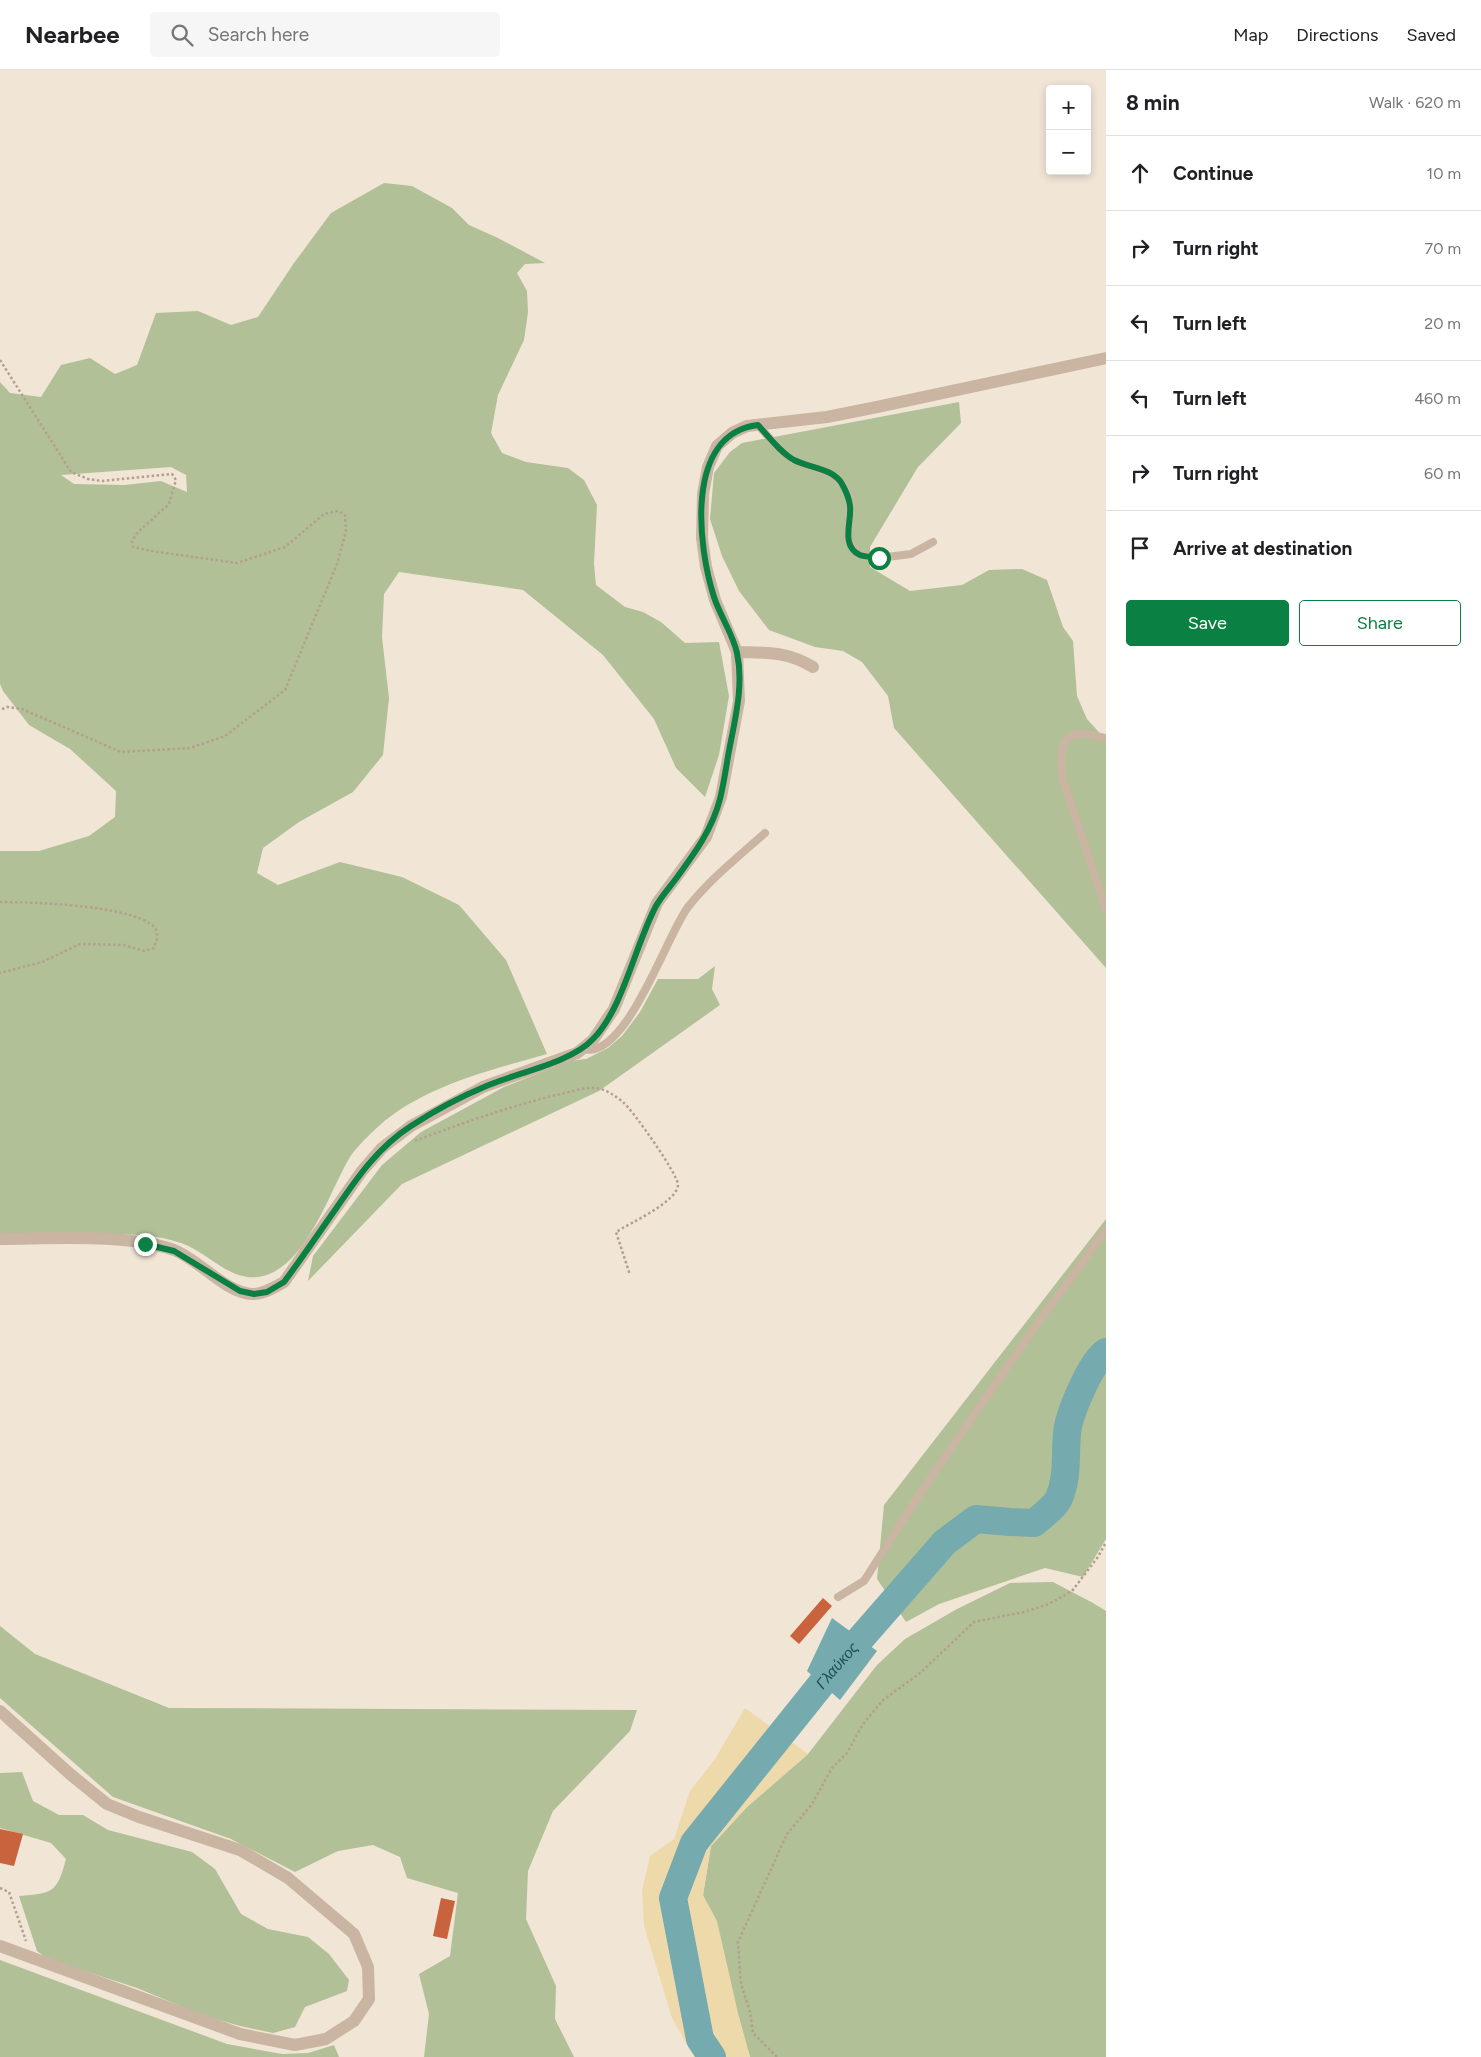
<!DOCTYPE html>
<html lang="en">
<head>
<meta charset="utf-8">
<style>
  :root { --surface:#fff; --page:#f6f6f6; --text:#202124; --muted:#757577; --line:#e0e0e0; --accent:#0b8043 }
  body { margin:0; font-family:Figtree,sans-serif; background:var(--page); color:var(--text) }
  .controls { position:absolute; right:15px; top:15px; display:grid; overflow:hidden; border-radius:5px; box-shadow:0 2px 8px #0003 }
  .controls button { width:45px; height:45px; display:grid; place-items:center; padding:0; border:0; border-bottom:1px solid var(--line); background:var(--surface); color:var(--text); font:25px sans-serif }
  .stop { position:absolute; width:15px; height:15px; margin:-11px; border:4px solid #0b8043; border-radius:50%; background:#fff }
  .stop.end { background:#0b8043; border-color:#fff; box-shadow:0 1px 5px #0008 }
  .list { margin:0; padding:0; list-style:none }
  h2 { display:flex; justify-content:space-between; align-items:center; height:65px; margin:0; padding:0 20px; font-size:21px }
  h2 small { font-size:16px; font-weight:400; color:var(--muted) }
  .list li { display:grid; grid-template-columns:32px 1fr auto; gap:15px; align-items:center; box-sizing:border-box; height:75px; padding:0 20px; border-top:1px solid var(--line) }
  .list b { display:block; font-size:19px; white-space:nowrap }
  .list em { font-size:16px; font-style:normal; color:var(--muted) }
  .actions { display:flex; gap:10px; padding:15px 20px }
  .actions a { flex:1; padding:11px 0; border:1px solid var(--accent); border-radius:5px; text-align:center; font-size:18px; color:var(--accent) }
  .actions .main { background:var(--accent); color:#fff }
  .icon { flex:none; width:28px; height:28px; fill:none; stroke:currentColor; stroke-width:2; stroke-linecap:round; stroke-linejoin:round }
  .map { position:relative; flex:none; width:1106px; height:1987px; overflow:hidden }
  header { display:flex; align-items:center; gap:30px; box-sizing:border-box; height:70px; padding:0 25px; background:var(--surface); border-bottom:1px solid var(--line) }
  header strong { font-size:24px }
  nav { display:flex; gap:28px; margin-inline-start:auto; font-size:18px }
  .search { width:350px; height:45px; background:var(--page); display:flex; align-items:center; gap:12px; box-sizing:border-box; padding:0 18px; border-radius:5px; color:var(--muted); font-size:19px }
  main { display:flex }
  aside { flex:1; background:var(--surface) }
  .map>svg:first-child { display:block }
  .green { fill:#b1c096; fill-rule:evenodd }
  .sand { fill:#eed9ab }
  .water { fill:#75aaae }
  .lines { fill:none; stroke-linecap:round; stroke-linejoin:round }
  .river { stroke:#75aaae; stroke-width:28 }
  .building { fill:#c8633d }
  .path { stroke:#b49f8d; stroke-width:2.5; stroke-dasharray:2.5 2.5; stroke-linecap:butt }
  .service { stroke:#c9b5a2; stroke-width:8 }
  .minor { stroke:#c9b5a2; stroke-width:12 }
  .tertiary { stroke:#c9b5a2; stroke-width:12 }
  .route { stroke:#0b8043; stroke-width:6 }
  .labels { text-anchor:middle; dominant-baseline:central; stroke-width:4.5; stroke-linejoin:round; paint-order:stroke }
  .water-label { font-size:15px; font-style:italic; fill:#1a4f55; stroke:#f9efe2 }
</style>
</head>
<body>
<header>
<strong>Nearbee</strong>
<div class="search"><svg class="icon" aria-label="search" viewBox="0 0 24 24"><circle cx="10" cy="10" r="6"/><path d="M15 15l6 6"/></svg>Search here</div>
<nav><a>Map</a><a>Directions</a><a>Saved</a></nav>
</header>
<main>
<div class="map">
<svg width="1106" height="1987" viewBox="0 0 1106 1987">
  <rect width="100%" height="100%" fill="#f1e5d6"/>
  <g class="green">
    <path d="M 384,113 L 412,116 L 452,138 L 469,155 L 498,168 L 545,193 L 525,194 L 517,203 L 527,221 L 528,242 L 524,270 L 498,325 L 491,363 L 502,383 L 526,392 L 568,398 L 584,410 L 597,435 L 594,494 L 596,515 L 625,537 L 643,542 L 661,552 L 685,573 L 719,572 L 729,626 L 719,685 L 705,727 L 676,698 L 654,649 L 603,585 L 523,520 L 399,502 L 384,524 L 382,567 L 389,628 L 383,685 L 353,722 L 299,752 L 263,778 L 257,803 L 278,815 L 340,792 L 402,807 L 459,835 L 506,890 L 547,984 C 492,1000 434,1013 387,1049 C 377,1057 357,1076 350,1087 C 329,1122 307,1195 263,1206 C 231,1214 208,1182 181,1173 C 152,1163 121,1164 91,1164 C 61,1164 30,1163 0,1163 L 0,781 L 39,781 L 89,766 L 115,747 L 116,721 L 70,679 L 29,655 L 3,621 L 0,614 L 0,312 L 10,323 L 41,327 L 61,295 L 90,288 L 115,304 L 137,295 L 156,243 L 198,241 L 231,255 L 258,247 L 294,193 L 331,143 ZM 171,397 L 186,405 L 187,422 L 161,411 L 124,415 L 74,414 L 61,405 Z"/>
    <path d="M 959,332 L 961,353 L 918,397 L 870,477 L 870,497 L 910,521 L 962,515 L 989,500 L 1022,499 L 1047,510 L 1063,557 L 1073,571 L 1077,626 L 1087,649 L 1106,670 L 1106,898 L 894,658 L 888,626 L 862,592 L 843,581 L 815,577 L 769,560 L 739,521 L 722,486 L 710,449 L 714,403 L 730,382 L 742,373 Z"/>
    <path d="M 715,896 L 712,919 L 720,935 L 599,1021 L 402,1114 L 308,1211 L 313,1186 L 382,1095 L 421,1062 L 504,1017 L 569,991 L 586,989 L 608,978 L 622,966 L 640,942 L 658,909 L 698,909 Z"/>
    <path d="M 1106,1149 L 1106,1469 L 1083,1507 L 1045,1498 L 939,1534 L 906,1552 L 877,1509 L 884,1435 Z"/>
    <path d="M 1053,1512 L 1093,1533 L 1106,1541 L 1106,1987 L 750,1987 L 703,1825 L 711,1776 L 747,1737 L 808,1684 L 877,1595 L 905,1569 L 957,1539 L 1010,1513 Z"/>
    <path d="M 0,1556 L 35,1584 L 169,1638 L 637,1640 L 630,1661 L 553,1741 L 528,1801 L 526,1849 L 556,1916 L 555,1949 L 574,1987 L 424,1987 L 429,1944 L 419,1904 L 450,1886 L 458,1823 L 407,1808 L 400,1787 L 373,1775 L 338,1781 L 295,1802 L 231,1769 L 113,1727 L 0,1628 Z"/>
    <path d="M 22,1702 L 33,1731 L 59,1745 L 83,1745 L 108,1760 L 192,1782 L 215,1799 L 241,1844 L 268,1859 L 308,1867 L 329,1884 L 349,1910 L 347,1921 L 305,1937 L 295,1957 L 273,1963 L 240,1956 L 202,1945 L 137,1918 L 48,1889 L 37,1881 L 19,1826 C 53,1823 57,1823 66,1789 L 51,1773 L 0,1758 L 0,1703 Z"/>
    <path d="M 0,1890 L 227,1974 L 282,1984 L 308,1983 L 334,1975 L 339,1987 L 0,1987 Z"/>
  </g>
  <path class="sand" d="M 745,1638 L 808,1684 L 747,1737 L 711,1776 L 703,1825 L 717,1851 L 738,1943 L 750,1987 L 694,1987 L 672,1948 L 644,1856 L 642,1821 L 650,1786 L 674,1769 L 690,1721 L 715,1689 Z"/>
  <path class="water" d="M 832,1548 L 877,1581 L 840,1630 L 807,1601 Z"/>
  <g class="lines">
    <path class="river" id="s1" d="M 712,1987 L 700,1969 L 673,1828 L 694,1773 L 827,1607 L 945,1472 L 976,1449 L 1010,1452 L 1034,1453 C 1042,1446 1055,1437 1059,1428 C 1068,1407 1065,1386 1067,1364 C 1068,1346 1091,1291 1106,1282"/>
  </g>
  <g class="building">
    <path d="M 823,1528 L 832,1536 L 799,1574 L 790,1566 Z"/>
    <path d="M 0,1759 L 23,1764 L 14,1796 L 0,1793 Z"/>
    <path d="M 441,1828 L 455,1831 L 447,1869 L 433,1866 Z"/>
  </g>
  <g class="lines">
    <g class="path">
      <path d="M 0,290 L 71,402 L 88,409 L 102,411 L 172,404 L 176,410 L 169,434 L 137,463 L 132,471 L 133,477 L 151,481 L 237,493 L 285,477 L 324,444 L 338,441 L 345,445 L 346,461 L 337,494 L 285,620 L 225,666 L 190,678 L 121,682 L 22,639 L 7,637 L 0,640"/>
      <path d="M 0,832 C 31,832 133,835 154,857 C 160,863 156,871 154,878 L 144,881 L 124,875 L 80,874 L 42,892 L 0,903"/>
      <path d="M 415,1071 C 462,1053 508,1037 556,1025 C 568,1023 582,1017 594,1018 C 604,1018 616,1026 624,1033 C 633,1041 678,1104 678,1115 C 677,1132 630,1153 616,1162 L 630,1205"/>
      <path d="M 0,1818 L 9,1822 L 26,1871"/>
      <path d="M 777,1987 L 753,1963 L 750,1942 L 741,1914 L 738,1872 L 787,1764 L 812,1734 L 832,1698 L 847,1683 L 863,1654 L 883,1630 L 919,1604 L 974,1552 L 1024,1542 L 1049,1534 L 1072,1521 L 1098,1487 L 1106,1472"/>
    </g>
    <g class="service">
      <path d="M 758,355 C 769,367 780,382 794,390 C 814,400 839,400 848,424 C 853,438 847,455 848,470 L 860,485 L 879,488 L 911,484 L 933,472"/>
      <path d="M 1106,668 C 1098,667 1087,663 1078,664 C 1058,666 1061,693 1062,707 L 1106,840"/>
      <path d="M 583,979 C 626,991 666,866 688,837 C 710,809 739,786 765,763"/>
      <path d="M 838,1527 L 864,1511 L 919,1425 L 1032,1261 L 1106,1160"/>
    </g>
    <path class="minor" d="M 737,582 C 768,583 786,581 813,597"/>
    <g class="tertiary">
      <path d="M 0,1169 C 51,1169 125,1163 174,1180 C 200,1190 225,1223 253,1224 C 264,1224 275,1217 284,1212 L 362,1101 L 382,1078 L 411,1056 L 483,1017 L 577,983 L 593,970 L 614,939 L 657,833 L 706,767 L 721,727 L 739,631 L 737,582 L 715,530 L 706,497 L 702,468 L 703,424 L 708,397 L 717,376 L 732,363 L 747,356 L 827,347 L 877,337 L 1106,288"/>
      <path d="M 0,1641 L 70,1704 L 107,1734 L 139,1747 L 240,1780 L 288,1808 L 354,1864 L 368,1897 L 369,1929 L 354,1951 L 326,1969 L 295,1975 L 240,1964 L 0,1876"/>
    </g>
  </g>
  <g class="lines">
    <path class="route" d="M 145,1174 L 174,1181 L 240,1221 L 254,1224 L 267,1222 L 284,1212 C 302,1188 318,1164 335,1140 C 357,1108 378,1077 411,1056 C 434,1041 460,1027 484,1017 C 515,1003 571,993 593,969 C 623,939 635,875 656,836 C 661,827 669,818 675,810 C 694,784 712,760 720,729 C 724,713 726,697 729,681 C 735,649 744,615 737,583 C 733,564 720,546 714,527 C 698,477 684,364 758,355 C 769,367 780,382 794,390 C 809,398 833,398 842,414 C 846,421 849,427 850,436 C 852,451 840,476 860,485 C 865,487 874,487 879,488"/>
  </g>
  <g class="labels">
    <g class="water-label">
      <text stroke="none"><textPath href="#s1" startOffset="452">Γλαύκος</textPath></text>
    </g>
  </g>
</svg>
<div class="controls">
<button>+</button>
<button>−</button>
</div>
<div class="stop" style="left:879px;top:488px"></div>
<div class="stop end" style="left:145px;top:1174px"></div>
</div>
<aside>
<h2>8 min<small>Walk · 620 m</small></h2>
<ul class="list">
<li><svg class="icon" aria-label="ahead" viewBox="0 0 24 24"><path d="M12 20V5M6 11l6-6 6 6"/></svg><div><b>Continue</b></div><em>10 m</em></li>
<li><svg class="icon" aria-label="right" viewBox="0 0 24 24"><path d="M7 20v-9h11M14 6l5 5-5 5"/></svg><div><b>Turn right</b></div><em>70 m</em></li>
<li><svg class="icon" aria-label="left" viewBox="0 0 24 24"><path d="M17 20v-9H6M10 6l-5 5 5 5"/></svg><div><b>Turn left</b></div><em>20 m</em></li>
<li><svg class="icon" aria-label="left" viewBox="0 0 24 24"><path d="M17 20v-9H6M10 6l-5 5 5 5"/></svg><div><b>Turn left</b></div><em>460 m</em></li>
<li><svg class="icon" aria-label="right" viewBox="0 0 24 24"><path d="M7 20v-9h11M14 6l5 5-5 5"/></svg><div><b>Turn right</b></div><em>60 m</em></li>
<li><svg class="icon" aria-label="arrive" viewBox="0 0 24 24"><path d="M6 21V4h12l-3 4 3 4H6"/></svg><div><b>Arrive at destination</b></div></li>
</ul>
<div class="actions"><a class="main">Save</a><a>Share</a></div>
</aside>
</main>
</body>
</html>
